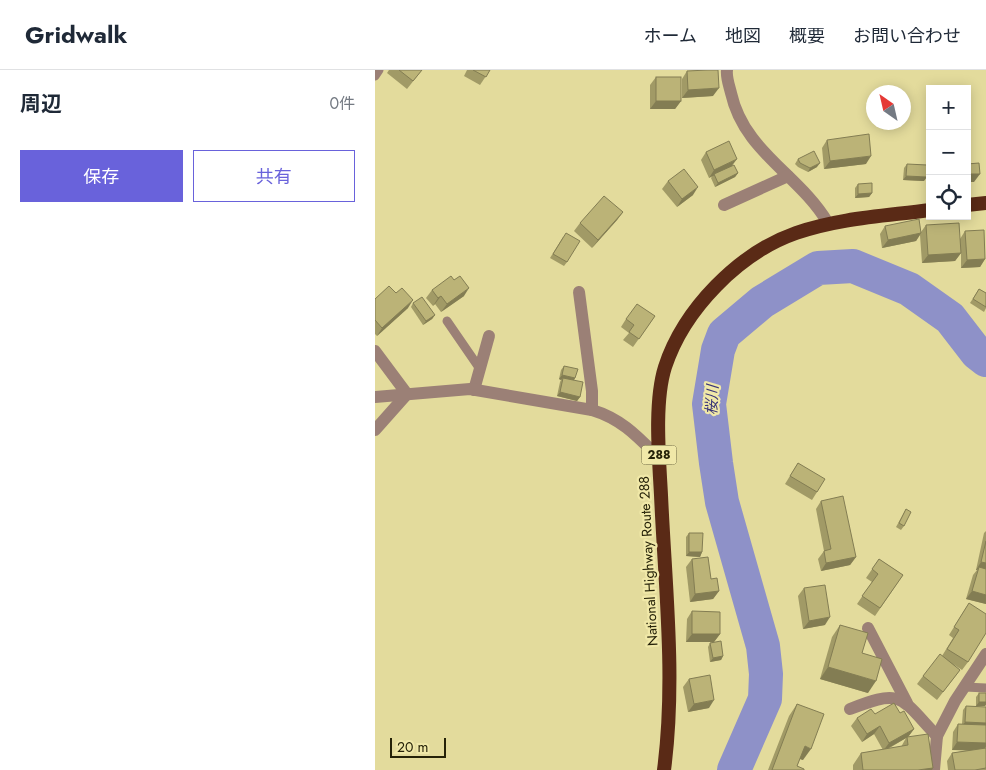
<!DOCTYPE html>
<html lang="ja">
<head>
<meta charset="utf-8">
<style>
  :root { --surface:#fff; --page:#f2f2f3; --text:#1f2937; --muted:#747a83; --line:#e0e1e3; --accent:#6962db }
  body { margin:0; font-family:Jost,"Noto Sans JP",sans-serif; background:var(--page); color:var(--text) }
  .controls { position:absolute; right:15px; top:15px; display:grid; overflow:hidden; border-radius:0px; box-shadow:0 2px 12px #0003 }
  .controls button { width:45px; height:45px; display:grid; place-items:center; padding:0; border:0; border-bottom:1px solid var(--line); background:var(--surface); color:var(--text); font:25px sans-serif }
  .compass { position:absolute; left:491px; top:15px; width:45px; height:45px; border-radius:50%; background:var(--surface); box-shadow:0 2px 12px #0003; rotate:326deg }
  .scale { position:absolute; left:15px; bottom:12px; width:56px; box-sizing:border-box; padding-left:5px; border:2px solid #252208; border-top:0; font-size:14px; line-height:18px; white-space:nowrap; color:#252208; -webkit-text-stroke:4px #f0e8a8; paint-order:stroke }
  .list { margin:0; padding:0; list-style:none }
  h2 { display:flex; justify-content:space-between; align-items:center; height:65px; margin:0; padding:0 20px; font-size:21px }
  h2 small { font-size:16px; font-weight:400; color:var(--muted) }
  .actions { display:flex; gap:10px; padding:15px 20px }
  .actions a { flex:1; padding:11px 0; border:1px solid var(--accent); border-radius:0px; text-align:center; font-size:18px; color:var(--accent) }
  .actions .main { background:var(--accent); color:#fff }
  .icon { flex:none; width:28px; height:28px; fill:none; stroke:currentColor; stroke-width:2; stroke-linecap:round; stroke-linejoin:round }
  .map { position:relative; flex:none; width:611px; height:700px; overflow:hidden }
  header { display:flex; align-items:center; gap:30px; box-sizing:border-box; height:70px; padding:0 25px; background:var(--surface); border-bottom:1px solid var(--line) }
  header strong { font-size:24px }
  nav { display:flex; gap:28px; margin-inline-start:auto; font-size:18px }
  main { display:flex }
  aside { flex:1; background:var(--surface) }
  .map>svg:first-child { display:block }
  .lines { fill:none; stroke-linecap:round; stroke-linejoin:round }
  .river { stroke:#8e91c8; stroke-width:34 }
  .service { stroke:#9b8076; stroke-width:9 }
  .minor { stroke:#9b8076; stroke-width:12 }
  .trunk { stroke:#5a2a16; stroke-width:14 }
  .wall { fill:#a19a66; fill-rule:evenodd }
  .shaded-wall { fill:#837d53 }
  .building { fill:#bbb377; stroke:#837d53 }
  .labels { text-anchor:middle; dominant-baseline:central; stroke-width:4.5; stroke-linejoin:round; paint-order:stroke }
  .shield { fill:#f0e8a8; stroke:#625d38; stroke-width:1 }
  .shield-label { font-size:12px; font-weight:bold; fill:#252208 }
  .street-label { font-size:14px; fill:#252208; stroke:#f0e8a8 }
  .water-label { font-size:15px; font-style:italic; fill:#393578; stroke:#f0e8a8 }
</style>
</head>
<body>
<header>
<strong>Gridwalk</strong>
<nav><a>ホーム</a><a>地図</a><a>概要</a><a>お問い合わせ</a></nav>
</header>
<main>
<aside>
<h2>周辺<small>0件</small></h2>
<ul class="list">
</ul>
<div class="actions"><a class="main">保存</a><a>共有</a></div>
</aside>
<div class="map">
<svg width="611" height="700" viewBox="0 0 611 700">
  <rect width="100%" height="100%" fill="#e3db9c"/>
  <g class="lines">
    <path class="river" d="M 359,700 L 390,629 L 391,604 L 388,576 L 347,432 L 341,393 L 334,334 L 343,280 L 349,264 L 387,232 L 443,198 L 478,196 L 534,219 L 575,248 L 602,283 L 611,290"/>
    <g class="service">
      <path d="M 0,6 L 4,0"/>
      <path d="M 72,251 L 105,299"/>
      <path d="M 590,617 L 611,618"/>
    </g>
    <g class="minor">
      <path d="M 352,0 C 351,7 354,15 356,23 C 369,82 424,104 453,153"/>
      <path d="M 349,135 L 413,106"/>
      <path d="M 204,222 L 217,321 L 217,340"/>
      <path d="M 0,281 L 32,324 L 0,360"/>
      <path d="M 99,320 L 114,266"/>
      <path d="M 0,327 L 95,319 L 217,340 C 247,349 263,367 284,388"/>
      <path d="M 493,558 L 532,633"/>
      <path d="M 475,639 C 528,618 525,627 562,666"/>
      <path d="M 559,700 L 562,666 L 580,631 L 611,584"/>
    </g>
    <g class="trunk">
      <path d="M 592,135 L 611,133"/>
      <path d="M 289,700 C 301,609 290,516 286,425 C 284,387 279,332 290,297 C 309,239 364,183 421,163 C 464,148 510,146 555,140"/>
    </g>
  </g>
  <g class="wall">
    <path d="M 14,0 L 47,0 L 32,19 L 12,3 Z"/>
    <path d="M 92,0 L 115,0 L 105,15 L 89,6 Z"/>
    <path d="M 312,1 L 338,26 L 307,28 L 307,9 Z"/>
    <path d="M 281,7 L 306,31 L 300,39 L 275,39 L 275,15 Z"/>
    <path d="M 452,70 L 491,94 L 449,99 L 447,78 Z"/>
    <path d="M 331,82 L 357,96 L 363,103 L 360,107 L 340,117 L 336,108 L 338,105 L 334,108 L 326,90 Z"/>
    <path d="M 423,89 L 442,97 L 433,102 L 423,97 L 420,94 Z"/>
    <path d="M 532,94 L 549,111 L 528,110 L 529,98 Z"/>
    <path d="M 555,100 L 555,114 L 553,114 L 553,103 Z"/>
    <path d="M 293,111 L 318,125 L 302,137 L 287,119 Z"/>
    <path d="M 483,114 L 497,123 L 494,127 L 480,128 L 480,118 Z"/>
    <path d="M 248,142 L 242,150 L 217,178 L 199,161 L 205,153 Z"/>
    <path d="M 551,155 L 585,169 L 590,161 L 610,189 L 605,197 L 586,198 L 586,183 L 580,191 L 547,193 L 545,165 L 541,171 L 507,178 L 505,164 L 510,156 L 546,162 Z"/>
    <path d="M 188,167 L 192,192 L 189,196 L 175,188 Z"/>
    <path d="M 79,210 L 89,226 L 66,242 L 60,234 L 58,236 L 51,228 L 57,220 Z"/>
    <path d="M 604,219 L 611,223 L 611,238 L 609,242 L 595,233 Z"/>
    <path d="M 0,229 L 33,238 L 2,266 L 0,264 Z"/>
    <path d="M 38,233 L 60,245 L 57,249 L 48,255 L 36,237 Z"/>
    <path d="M 280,246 L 258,277 L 248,270 L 254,263 L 246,257 L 251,249 Z"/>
    <path d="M 189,296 L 200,308 L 199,310 L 205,327 L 202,331 L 182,326 L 185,312 L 186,310 L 184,309 L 186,300 Z"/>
    <path d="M 423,393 L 442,422 L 437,430 L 410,414 Z"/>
    <path d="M 446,431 L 481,487 L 475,495 L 446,501 L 443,489 L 449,481 L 441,439 Z"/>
    <path d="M 531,439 L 529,456 L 526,460 L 521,457 Z"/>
    <path d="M 611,461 L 611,534 L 591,529 L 598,505 L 602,500 L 601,500 L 609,463 Z"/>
    <path d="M 314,463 L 327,482 L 325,487 L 311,486 L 311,467 Z"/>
    <path d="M 317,489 L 336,509 L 344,521 L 338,529 L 315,532 L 311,497 Z"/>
    <path d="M 504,489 L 528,505 L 500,546 L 482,534 L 497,512 L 491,508 Z"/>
    <path d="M 429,518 L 450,555 L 428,559 L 423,526 Z"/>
    <path d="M 594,533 L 593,592 L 587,600 L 578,594 L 585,600 L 562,630 L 542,614 L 548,606 L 567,586 L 578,568 L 574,565 Z"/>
    <path d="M 317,541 L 345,564 L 339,572 L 348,586 L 346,590 L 335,592 L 333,577 L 335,573 L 339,572 L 311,572 L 312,549 Z"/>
    <path d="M 465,555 L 493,623 L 445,609 L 457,567 Z"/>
    <path d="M 314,609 L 334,638 L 313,642 L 308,617 Z"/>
    <path d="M 604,623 L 610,636 L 601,636 L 601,627 Z"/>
    <path d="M 422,634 L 428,690 L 425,689 L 422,696 L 429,700 L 393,700 L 414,646 Z"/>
    <path d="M 591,636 L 611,637 L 611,677 L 610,678 L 611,700 L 573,700 L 572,691 L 577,683 L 594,680 L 577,680 L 578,662 L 583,654 L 587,654 L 588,640 Z"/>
    <path d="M 525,643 L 539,659 L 533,667 L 557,700 L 478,700 L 478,695 L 486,683 L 508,680 L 499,664 L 487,672 L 476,656 L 482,648 L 500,644 ZM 531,668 L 526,677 L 513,679 Z"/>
  </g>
  <g class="shaded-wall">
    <path d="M 344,18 L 338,26 L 307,28 L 313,20 Z"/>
    <path d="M 281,31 L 306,31 L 300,39 L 275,39 Z"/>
    <path d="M 496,86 L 491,94 L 449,99 L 455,91 Z"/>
    <path d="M 362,89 L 356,97 L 334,108 L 339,100 Z"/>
    <path d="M 445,93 L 442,97 L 433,102 L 435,98 Z"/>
    <path d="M 363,103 L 360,107 L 340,117 L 343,113 Z"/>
    <path d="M 592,104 L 605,104 L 599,112 L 592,112 Z"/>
    <path d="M 531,106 L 552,107 L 549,111 L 528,110 Z"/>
    <path d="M 323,117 L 318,125 L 302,137 L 307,129 Z"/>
    <path d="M 497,123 L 494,127 L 480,128 L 483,124 Z"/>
    <path d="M 248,142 L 242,150 L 217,178 L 223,170 Z"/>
    <path d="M 546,163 L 541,171 L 507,178 L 513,170 Z"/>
    <path d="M 586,183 L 580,191 L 547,193 L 553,185 Z"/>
    <path d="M 610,189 L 605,197 L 586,198 L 592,190 Z"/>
    <path d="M 94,218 L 89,226 L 66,242 L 72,234 Z"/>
    <path d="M 66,226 L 60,234 L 58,236 L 63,228 Z"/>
    <path d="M 38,230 L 33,238 L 2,266 L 7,258 Z"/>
    <path d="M 60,245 L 57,249 L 48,255 L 51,251 Z"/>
    <path d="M 187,305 L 200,308 L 198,312 L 188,308 L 186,310 L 184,309 Z"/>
    <path d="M 185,322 L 205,327 L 202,331 L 182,326 Z"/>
    <path d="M 314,482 L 327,482 L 325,487 L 311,486 Z"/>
    <path d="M 481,487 L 475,495 L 446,501 L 451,493 Z"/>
    <path d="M 606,492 L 611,493 L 611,502 L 604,497 L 602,500 L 601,500 Z"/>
    <path d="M 344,521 L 338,529 L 315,532 L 320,524 Z"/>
    <path d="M 597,521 L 611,525 L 611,534 L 591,529 Z"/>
    <path d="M 455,547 L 450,555 L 428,559 L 434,551 Z"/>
    <path d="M 317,564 L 345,564 L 339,572 L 311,572 Z"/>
    <path d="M 348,586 L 346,590 L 335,592 L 338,588 Z"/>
    <path d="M 453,597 L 501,611 L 493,623 L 445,609 Z"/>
    <path d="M 339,630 L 334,638 L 313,642 L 319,634 Z"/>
    <path d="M 604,632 L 611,632 L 611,635 L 610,636 L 601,636 Z"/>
    <path d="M 590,652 L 611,653 L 611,657 L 587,656 Z"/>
    <path d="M 505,656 L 499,664 L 487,672 L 492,664 Z"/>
    <path d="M 539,659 L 533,667 L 508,681 L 514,673 Z"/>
    <path d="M 582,672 L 611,673 L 611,677 L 608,681 L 577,680 Z"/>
    <path d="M 430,676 L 436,679 L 428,690 L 422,688 Z"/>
    <path d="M 558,698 L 557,700 L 543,700 Z"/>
  </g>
  <g class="building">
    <path d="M 24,0 L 47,0 L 38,11 Z"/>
    <path d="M 98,0 L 115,0 L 111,7 Z"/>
    <path d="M 333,0 L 343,0 L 344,18 L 313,20 L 312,1 Z"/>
    <rect x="281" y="7" width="25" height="24"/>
    <path d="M 494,64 L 496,86 L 455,91 L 452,70 Z"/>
    <path d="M 354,71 L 362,89 L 339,100 L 331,82 Z"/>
    <path d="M 439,81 L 445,93 L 435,98 L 425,93 L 423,89 Z"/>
    <path d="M 604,93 L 605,104 L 592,104 L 592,94 Z"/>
    <path d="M 532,94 L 552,95 L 552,107 L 531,106 Z"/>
    <path d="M 359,95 L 363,103 L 343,113 L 339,104 Z"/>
    <path d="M 309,99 L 323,117 L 307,129 L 293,111 Z"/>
    <path d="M 497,113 L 497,123 L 483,124 L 483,114 Z"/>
    <path d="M 229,126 L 248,142 L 223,170 L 205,153 Z"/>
    <path d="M 544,149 L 546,163 L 513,170 L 510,156 Z"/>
    <path d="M 584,153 L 586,183 L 553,185 L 551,155 Z"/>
    <path d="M 609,160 L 610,189 L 592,190 L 590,161 Z"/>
    <path d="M 191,163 L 205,171 L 192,192 L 178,184 Z"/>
    <path d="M 76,206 L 79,210 L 85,206 L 94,218 L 72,234 L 66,226 L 63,228 L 57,220 Z"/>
    <path d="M 14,216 L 21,223 L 27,218 L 38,230 L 7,258 L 0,250 L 0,229 Z"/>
    <path d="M 604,219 L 611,223 L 611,237 L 598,229 Z"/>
    <path d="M 47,227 L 60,245 L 51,251 L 38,233 Z"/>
    <path d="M 262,234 L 280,246 L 264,269 L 254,262 L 259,255 L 251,249 Z"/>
    <path d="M 189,296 L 203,299 L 200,308 L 187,305 Z"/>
    <path d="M 188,308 L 208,312 L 205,327 L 185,322 Z"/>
    <path d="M 423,393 L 450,409 L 442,422 L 415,406 Z"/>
    <path d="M 468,426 L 481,487 L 451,493 L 449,481 L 456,479 L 446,431 Z"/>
    <path d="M 531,439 L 536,442 L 529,456 L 524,453 Z"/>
    <path d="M 314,463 L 328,463 L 327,482 L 314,482 Z"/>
    <path d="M 611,471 L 611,493 L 606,492 Z"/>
    <path d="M 333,487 L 336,509 L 342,508 L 344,521 L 320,524 L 317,489 Z"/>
    <path d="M 504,489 L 528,505 L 505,538 L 487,526 L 503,504 L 497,499 Z"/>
    <path d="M 604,497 L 611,499 L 611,525 L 597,521 Z"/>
    <path d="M 450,515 L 455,547 L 434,551 L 429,518 Z"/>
    <path d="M 594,533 L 611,544 L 611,563 L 593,592 L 572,579 L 584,560 L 579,557 Z"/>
    <path d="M 317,541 L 345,542 L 345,564 L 317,564 Z"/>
    <path d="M 465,555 L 493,563 L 487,583 L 507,589 L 501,611 L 453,597 Z"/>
    <path d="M 346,571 L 348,586 L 338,588 L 335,573 Z"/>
    <path d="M 565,584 L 585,600 L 568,622 L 548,606 Z"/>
    <path d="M 335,605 L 339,630 L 319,634 L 314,609 Z"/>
    <rect x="604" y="623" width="7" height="9"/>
    <path d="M 519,633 L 525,643 L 529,641 L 539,659 L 514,673 L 505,656 L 492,664 L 482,648 L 496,639 L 500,644 Z"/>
    <path d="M 422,634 L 449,644 L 436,679 L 430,676 L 422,696 L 429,699 L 429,700 L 397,700 Z"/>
    <path d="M 591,636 L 611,637 L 611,653 L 590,652 Z"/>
    <path d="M 583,654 L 611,655 L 611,673 L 582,672 Z"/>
    <path d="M 553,664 L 558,698 L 543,700 L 488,700 L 486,683 L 533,675 L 532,667 Z"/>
    <path d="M 611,678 L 611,698 L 600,700 L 580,700 L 577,683 Z"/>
  </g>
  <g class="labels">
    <rect class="shield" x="266.5" y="375.5" width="35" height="19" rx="4"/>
    <g class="shield-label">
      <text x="284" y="385">288</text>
    </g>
    <g class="street-label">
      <text transform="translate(273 491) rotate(-93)">National Highway Route 288</text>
    </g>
    <g class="water-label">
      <text transform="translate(337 330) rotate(-87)">桜川</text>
    </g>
  </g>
</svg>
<div class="controls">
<button>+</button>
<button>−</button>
<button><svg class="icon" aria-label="locate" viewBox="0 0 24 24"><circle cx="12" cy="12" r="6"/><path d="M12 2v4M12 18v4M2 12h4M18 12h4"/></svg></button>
</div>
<svg class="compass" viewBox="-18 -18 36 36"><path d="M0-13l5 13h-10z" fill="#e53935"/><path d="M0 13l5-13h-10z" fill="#747a83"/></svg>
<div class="scale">20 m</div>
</div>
</main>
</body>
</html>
